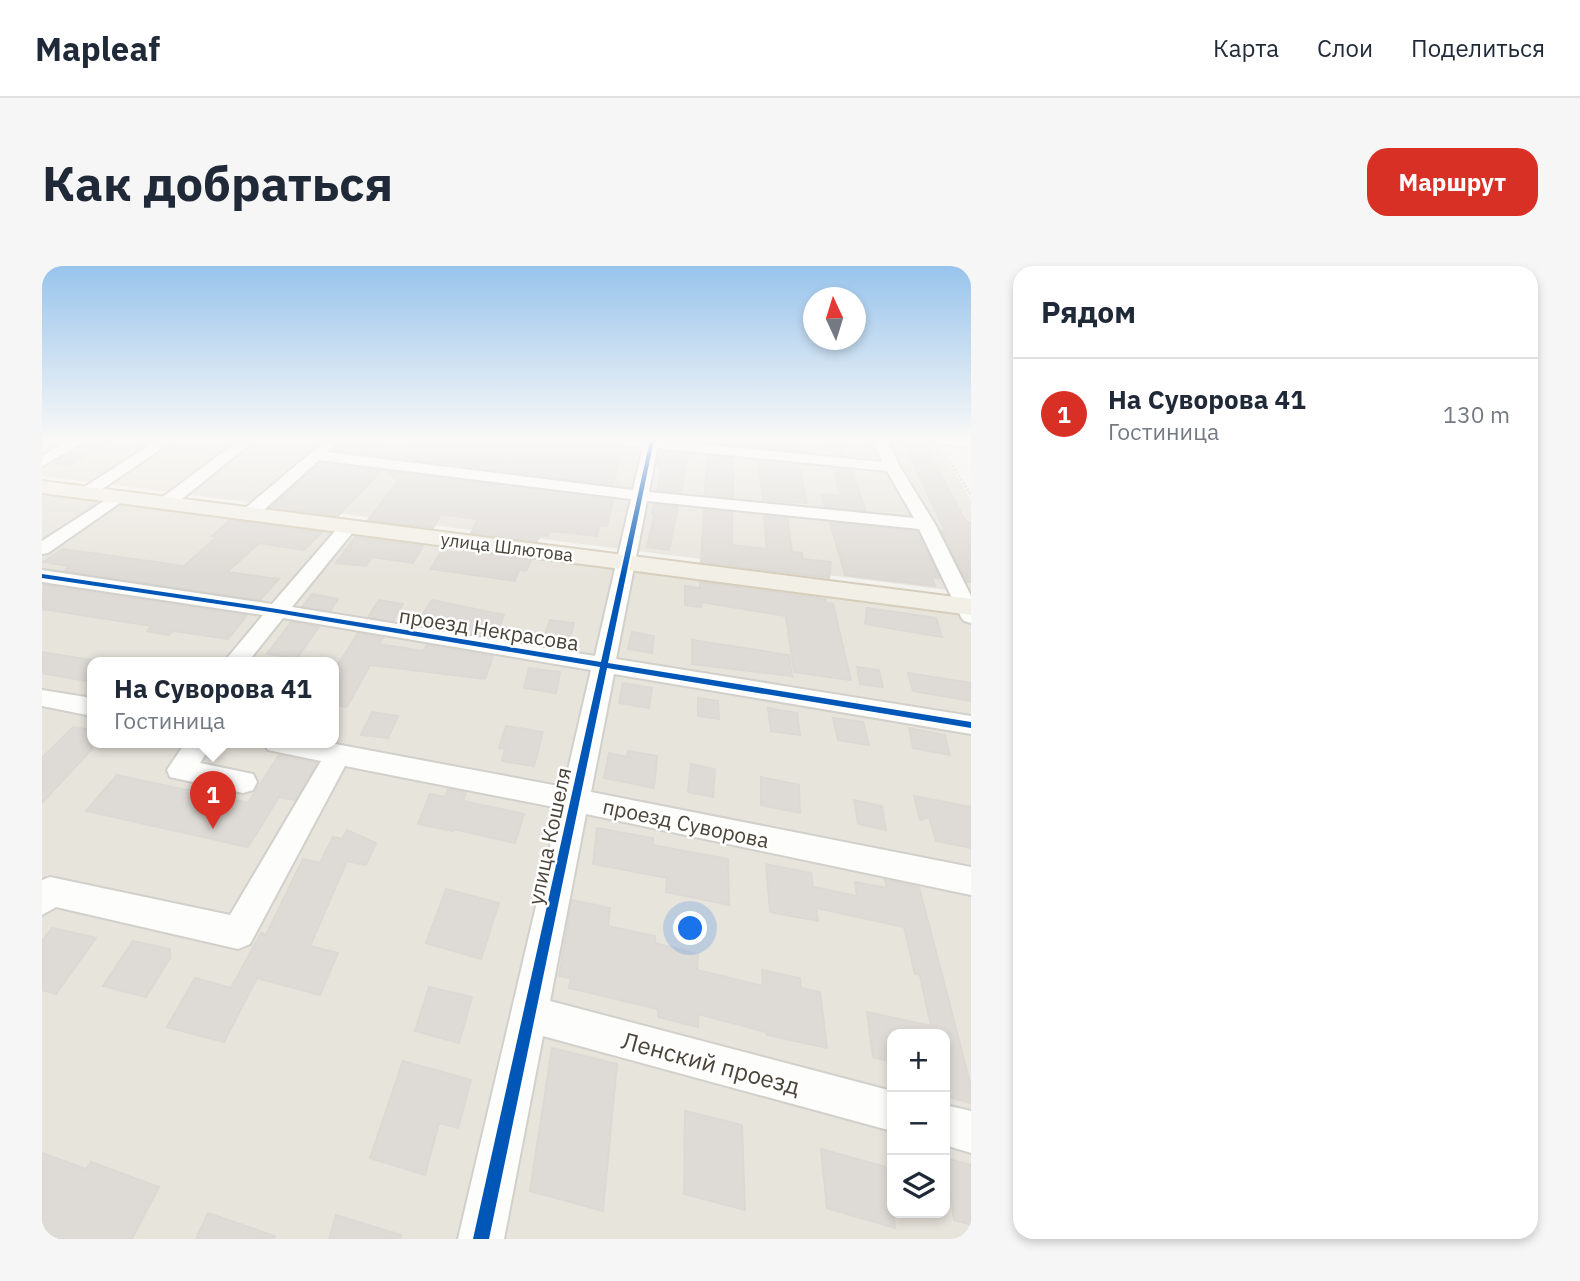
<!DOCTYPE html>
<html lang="ru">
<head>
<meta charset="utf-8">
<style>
  :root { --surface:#fff; --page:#f6f6f7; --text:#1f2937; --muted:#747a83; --line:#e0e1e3; --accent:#d93025 }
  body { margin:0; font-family:"IBM Plex Sans",sans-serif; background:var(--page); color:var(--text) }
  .controls { position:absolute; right:21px; bottom:21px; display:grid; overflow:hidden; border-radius:14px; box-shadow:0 4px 10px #0003 }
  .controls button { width:63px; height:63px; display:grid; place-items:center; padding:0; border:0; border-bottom:2px solid var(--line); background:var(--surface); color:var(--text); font:35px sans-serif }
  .compass { position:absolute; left:761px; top:21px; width:63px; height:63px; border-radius:50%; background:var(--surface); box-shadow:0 4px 10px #0003; rotate:356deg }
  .you { position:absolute; left:649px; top:663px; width:24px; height:24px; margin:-18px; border:5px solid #fff; border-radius:50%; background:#1a73e8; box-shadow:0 0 0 10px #1a73e833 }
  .badge { display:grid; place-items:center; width:46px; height:46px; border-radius:50%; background:var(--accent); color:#fff; font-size:23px; font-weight:700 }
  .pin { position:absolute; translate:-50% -58px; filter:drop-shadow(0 2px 4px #0008) }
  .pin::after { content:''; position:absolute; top:37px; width:24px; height:21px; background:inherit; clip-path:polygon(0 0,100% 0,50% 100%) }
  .popup { position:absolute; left:45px; top:391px; width:252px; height:91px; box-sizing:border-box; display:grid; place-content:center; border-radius:14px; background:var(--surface); filter:drop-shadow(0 2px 5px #0005); font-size:23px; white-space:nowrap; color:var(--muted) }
  .popup b { font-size:26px; color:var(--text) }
  .popup::after { content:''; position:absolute; left:50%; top:100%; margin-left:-14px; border:14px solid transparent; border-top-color:var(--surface) }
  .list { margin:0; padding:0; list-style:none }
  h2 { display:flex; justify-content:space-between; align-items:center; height:91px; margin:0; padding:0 28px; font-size:30px }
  h2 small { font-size:23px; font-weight:400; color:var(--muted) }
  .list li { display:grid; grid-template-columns:46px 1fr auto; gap:21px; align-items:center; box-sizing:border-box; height:112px; padding:0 28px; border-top:2px solid var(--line) }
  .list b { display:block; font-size:26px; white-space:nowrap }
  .list p { margin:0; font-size:23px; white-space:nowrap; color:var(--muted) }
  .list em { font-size:23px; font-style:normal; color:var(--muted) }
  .icon { flex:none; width:38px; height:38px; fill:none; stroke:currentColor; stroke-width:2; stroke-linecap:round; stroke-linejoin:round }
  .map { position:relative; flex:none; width:929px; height:973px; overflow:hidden; border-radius:21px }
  header { display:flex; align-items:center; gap:42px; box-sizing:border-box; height:98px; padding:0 35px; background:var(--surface); border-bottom:2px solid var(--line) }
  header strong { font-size:33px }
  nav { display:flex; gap:38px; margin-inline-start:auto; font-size:24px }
  .intro { display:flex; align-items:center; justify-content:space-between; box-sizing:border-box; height:168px; padding:0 42px }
  h1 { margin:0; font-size:49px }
  .button { padding:18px 32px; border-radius:21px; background:var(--accent); color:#fff; font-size:24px; font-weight:700 }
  main { display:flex; gap:42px; padding:0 42px }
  aside { flex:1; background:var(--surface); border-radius:21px; box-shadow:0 4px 10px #0003 }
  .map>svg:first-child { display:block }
  .residential { fill:#e7e4dc; fill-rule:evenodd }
  .education { fill:#eae5da }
  .building { fill:#dedbd6; stroke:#dcd9d4; stroke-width:2 }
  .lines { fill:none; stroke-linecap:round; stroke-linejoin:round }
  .minor-casing { stroke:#d2d0cb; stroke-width:4 }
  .major-casing { stroke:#d6cebb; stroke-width:4 }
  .path { stroke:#d3d2cc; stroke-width:2; stroke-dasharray:2 2; stroke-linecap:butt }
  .minor { fill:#fdfdfc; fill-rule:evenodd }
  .major { fill:#f2efe6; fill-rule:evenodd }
  .cycleway-casing { stroke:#fff; stroke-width:4 }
  .cycleway { fill:#0057b8; fill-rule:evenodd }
  .labels { text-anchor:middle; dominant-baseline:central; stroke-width:5; stroke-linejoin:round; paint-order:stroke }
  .far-street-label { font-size:18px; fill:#4b4439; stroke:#fff }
  .street-label { font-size:21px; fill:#4b4439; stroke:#fff }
  .near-street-label { font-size:24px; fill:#4b4439; stroke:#fff }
</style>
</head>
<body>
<header>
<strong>Mapleaf</strong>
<nav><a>Карта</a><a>Слои</a><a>Поделиться</a></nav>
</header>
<div class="intro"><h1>Как добраться</h1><a class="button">Маршрут</a></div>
<main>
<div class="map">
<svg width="929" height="973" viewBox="0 0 929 973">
  <rect width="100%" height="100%" fill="#f4f2ee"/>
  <g class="residential">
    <path d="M 0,174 L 893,174 L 929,234 L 929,327 L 0,210 Z"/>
    <path d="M 0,226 L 929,344 L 929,973 L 0,973 ZM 50,397 L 292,397 L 292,477 L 50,477 ZM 850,768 L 903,768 L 903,947 L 850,947 Z"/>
  </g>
  <path class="education" d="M 45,174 L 199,174 L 130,226 L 0,210 L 0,200 Z"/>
  <g class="building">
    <path d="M 49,174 L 71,174 L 28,199 L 11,197 Z"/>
    <path d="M 370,174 L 514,174 L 581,181 L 571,219 L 291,184 L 296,175 L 318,177 L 315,180 L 370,186 Z"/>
    <path d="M 713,174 L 752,174 L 754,185 L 714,181 Z"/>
    <path d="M 783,174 L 800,174 L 804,190 L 787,188 Z"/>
    <path d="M 861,175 L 882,177 L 924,256 L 929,256 L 929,316 L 925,316 L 899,265 L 903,265 Z"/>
    <path d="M 617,185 L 647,188 L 639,226 L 615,224 L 619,201 L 614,200 Z"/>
    <path d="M 665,190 L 691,192 L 691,232 L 663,229 Z"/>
    <path d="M 716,195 L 757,199 L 765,237 L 721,234 Z"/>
    <path d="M 278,197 L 340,204 L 296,250 L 229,241 Z"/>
    <path d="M 791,202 L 809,204 L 824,245 L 783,241 L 779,228 L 799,230 Z"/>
    <path d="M 344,205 L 571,233 L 565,260 L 558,259 L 555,270 L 508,265 L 506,270 L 498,269 L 495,275 L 429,267 L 436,253 L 399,248 L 391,262 L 326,254 L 356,215 Z"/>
    <path d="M 612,238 L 636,241 L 627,284 L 605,281 L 613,248 L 610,248 Z"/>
    <path d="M 662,244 L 690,246 L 690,279 L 725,283 L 722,250 L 745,252 L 750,286 L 760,287 L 761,293 L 789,296 L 787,312 L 659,296 Z"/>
    <path d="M 188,254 L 280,266 L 262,284 L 217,277 L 185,306 L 237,313 L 218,334 L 22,305 L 27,300 L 1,296 L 21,283 L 142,300 L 175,271 L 170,270 Z"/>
    <path d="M 788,256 L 875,265 L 898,312 L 890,311 L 893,320 L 803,309 Z"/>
    <path d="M 313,271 L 381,280 L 371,297 L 330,291 L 324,300 L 294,297 Z"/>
    <path d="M 399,285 L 418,287 L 420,285 L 489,294 L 484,305 L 477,304 L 473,315 L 389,303 Z"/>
    <path d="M 658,316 L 784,333 L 784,337 L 791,338 L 809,414 L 752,406 L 744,350 L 659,336 L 659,341 L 643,339 L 643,320 L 658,322 Z"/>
    <path d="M 2,319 L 205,349 L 186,373 L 131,365 L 127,369 L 105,365 L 110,360 L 0,343 Z"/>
    <path d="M 270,328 L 296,333 L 288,345 L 261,340 Z"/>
    <path d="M 337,334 L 361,338 L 351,355 L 326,351 Z"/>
    <path d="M 390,334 L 462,349 L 458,360 L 464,361 L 459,372 L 395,362 L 400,354 L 379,351 Z"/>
    <path d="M 825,342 L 894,352 L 900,371 L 823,358 Z"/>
    <path d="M 508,354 L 532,357 L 527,375 L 502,371 Z"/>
    <path d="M 249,356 L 277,361 L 255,392 L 225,388 Z"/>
    <path d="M 590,366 L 612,370 L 610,387 L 586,383 Z"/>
    <path d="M 316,367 L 341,372 L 337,378 L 381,385 L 385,379 L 451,390 L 443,413 L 328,399 L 305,441 L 292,439 L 292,405 Z"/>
    <path d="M 650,374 L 747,389 L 750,410 L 650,398 Z"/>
    <path d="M 0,386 L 50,394 L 50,416 L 0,407 Z"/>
    <path d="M 815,401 L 837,404 L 841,421 L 818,418 Z"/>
    <path d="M 487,402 L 518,406 L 514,427 L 482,422 Z"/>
    <path d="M 866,407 L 929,417 L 929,435 L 871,425 Z"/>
    <path d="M 581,417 L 610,422 L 607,442 L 577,437 Z"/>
    <path d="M 656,432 L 676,435 L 677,453 L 656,450 Z"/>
    <path d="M 726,442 L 755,447 L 758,469 L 729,465 Z"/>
    <path d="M 330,446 L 356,450 L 346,472 L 319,469 Z"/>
    <path d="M 791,452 L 821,456 L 827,479 L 796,474 Z"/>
    <path d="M 464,460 L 501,466 L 492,500 L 460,495 L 463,483 L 457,482 Z"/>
    <path d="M 31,461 L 50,464 L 50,483 L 0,537 L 0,492 Z"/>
    <path d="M 867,462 L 903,469 L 908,489 L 871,482 Z"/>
    <path d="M 586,485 L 615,490 L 612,522 L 562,512 L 567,487 L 585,491 Z"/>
    <path d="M 237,489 L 275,497 L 253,534 L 237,531 L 206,581 L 44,545 L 75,509 L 206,537 Z"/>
    <path d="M 649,498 L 673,503 L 671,531 L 646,526 Z"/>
    <path d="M 719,511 L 757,519 L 758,547 L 719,539 Z"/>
    <path d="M 406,523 L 424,526 L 421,535 L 482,548 L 473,577 L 411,563 L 411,565 L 376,558 L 388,528 L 403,531 Z"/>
    <path d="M 872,530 L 929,541 L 929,582 L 894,575 L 887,551 L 878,554 Z"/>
    <path d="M 812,534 L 840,540 L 844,564 L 816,558 Z"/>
    <path d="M 555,562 L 611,572 L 611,579 L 686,593 L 687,639 L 624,626 L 625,612 L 551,598 Z"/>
    <path d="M 305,564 L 334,577 L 324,599 L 305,595 L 268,680 L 296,687 L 278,729 L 215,712 L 182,776 L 125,761 L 153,712 L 189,722 L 219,667 L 224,669 L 261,593 L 278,597 L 291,571 L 300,573 Z"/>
    <path d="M 724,598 L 769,607 L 771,621 L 815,630 L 813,616 L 845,622 L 843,614 L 877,621 L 929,820 L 929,837 L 903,830 L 903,768 L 850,768 L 850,796 L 831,791 L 825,746 L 889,760 L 878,709 L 873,708 L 862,661 L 774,642 L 776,655 L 728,646 Z"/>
    <path d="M 404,623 L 457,637 L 439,693 L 384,677 Z"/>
    <path d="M 530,634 L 568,642 L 566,660 L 613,670 L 613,677 L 656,688 L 655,704 L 721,720 L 720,704 L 758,712 L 759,722 L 778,726 L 785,782 L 725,769 L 724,766 L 656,748 L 656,761 L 616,751 L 616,743 L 527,722 L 529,712 L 517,710 Z"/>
    <path d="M 10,662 L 54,672 L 14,728 L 0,724 L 0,675 Z"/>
    <path d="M 91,675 L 128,683 L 128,692 L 104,731 L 61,720 Z"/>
    <path d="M 387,721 L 430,731 L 417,777 L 373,765 Z"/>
    <path d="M 510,782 L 575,798 L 561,945 L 488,925 Z"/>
    <path d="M 361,795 L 429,814 L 416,862 L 397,857 L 383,909 L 328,892 Z"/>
    <path d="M 643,845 L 700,859 L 703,944 L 642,928 Z"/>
    <path d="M 779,883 L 844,901 L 853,962 L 785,942 Z"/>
    <path d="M 0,887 L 44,903 L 49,896 L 117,921 L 90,973 L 11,973 L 0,969 Z"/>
    <path d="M 903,892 L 929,899 L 929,959 L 912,954 Z"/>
    <path d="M 166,947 L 233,970 L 232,973 L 154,973 Z"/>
    <path d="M 294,949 L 359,969 L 358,973 L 287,973 Z"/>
  </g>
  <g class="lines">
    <g class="minor-casing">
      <g id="minor">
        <path d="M 28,174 L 46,174 L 0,200 L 0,190 Z"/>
        <path d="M 115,174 L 132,174 L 50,230 L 38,230 L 36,227 L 38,224 Z"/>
        <path d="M 197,174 L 213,174 L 130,241 L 118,241 L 116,237 L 118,233 Z"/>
        <path d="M 284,174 L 293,178 L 285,186 L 591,224 L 601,181 L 573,178 L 566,174 L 618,174 L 840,196 L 831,174 L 845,174 L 858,201 L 893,258 L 929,330 L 929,357 L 922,355 L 919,351 L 877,263 L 605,235 L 574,393 L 929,450 L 929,468 L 572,408 L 549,526 L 929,601 L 929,629 L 544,548 L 508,735 L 850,825 L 850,865 L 501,770 L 462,973 L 416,973 L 517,542 L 303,500 L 208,678 L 196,683 L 14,641 L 0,649 L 0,614 L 8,611 L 188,649 L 279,495 L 226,484 L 222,477 L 288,477 L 522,521 L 549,404 L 241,352 L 205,397 L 181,397 L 221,349 L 0,316 L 0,304 L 230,338 L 300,257 L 306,256 L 315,261 L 250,341 L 553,390 L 589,233 L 277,194 L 213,252 L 201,252 L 199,248 L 201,244 ZM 615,182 L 845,205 L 872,252 L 607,226 Z"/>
        <path d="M 891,174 L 929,174 L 929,181 L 898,178 Z"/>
        <path d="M 76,226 L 84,231 L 82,234 L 6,287 L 0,288 L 0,275 Z"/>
        <path d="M 0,424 L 50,432 L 50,450 L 0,440 Z"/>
        <path d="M 143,477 L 171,477 L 158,497 L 211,508 L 215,516 L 211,524 L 201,527 L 128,511 L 125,504 Z"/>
        <path d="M 903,839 L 929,845 L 929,887 L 903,879 Z"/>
      </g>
    </g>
    <g class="major-casing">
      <path id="major" d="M 0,215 L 929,333 L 929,349 L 0,227 Z"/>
    </g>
    <path class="path" d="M 904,189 L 929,229"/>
    <use href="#minor" class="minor"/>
    <use href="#major" class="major"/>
    <g class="cycleway-casing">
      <path id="cycleway" d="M 608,174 L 612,174 L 566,397 L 929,456 L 929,462 L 565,402 L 447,973 L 431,973 L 558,401 L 235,347 L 0,312 L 0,308 L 235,343 L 559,396 Z"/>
    </g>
    <use href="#cycleway" class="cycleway"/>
  </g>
  <linearGradient id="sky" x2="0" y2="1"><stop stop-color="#98c4ec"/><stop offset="0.56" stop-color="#faf9f7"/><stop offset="1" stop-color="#faf9f7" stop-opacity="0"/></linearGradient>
  <rect width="929" height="310" fill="url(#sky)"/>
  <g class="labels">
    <g class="far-street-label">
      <text transform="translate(465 281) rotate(7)">улица Шлютова</text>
    </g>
    <g class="street-label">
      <text transform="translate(447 363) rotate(9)">проезд Некрасова</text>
      <text transform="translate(644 557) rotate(12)">проезд Суворова</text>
      <text transform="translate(507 570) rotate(-78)">улица Кошеля</text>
    </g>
    <g class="near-street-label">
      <text transform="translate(669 797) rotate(15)">Ленский проезд</text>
    </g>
  </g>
</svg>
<div class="controls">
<button>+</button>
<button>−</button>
<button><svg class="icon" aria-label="layers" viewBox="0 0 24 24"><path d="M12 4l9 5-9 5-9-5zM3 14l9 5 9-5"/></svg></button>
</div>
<svg class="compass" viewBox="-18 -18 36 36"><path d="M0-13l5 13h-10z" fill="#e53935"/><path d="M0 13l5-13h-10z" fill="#747a83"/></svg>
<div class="you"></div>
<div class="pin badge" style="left:171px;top:563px">1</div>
<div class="popup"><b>На Суворова 41</b>Гостиница</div>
</div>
<aside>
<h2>Рядом<small></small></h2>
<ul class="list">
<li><span class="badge">1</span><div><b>На Суворова 41</b><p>Гостиница</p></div><em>130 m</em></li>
</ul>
</aside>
</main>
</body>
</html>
